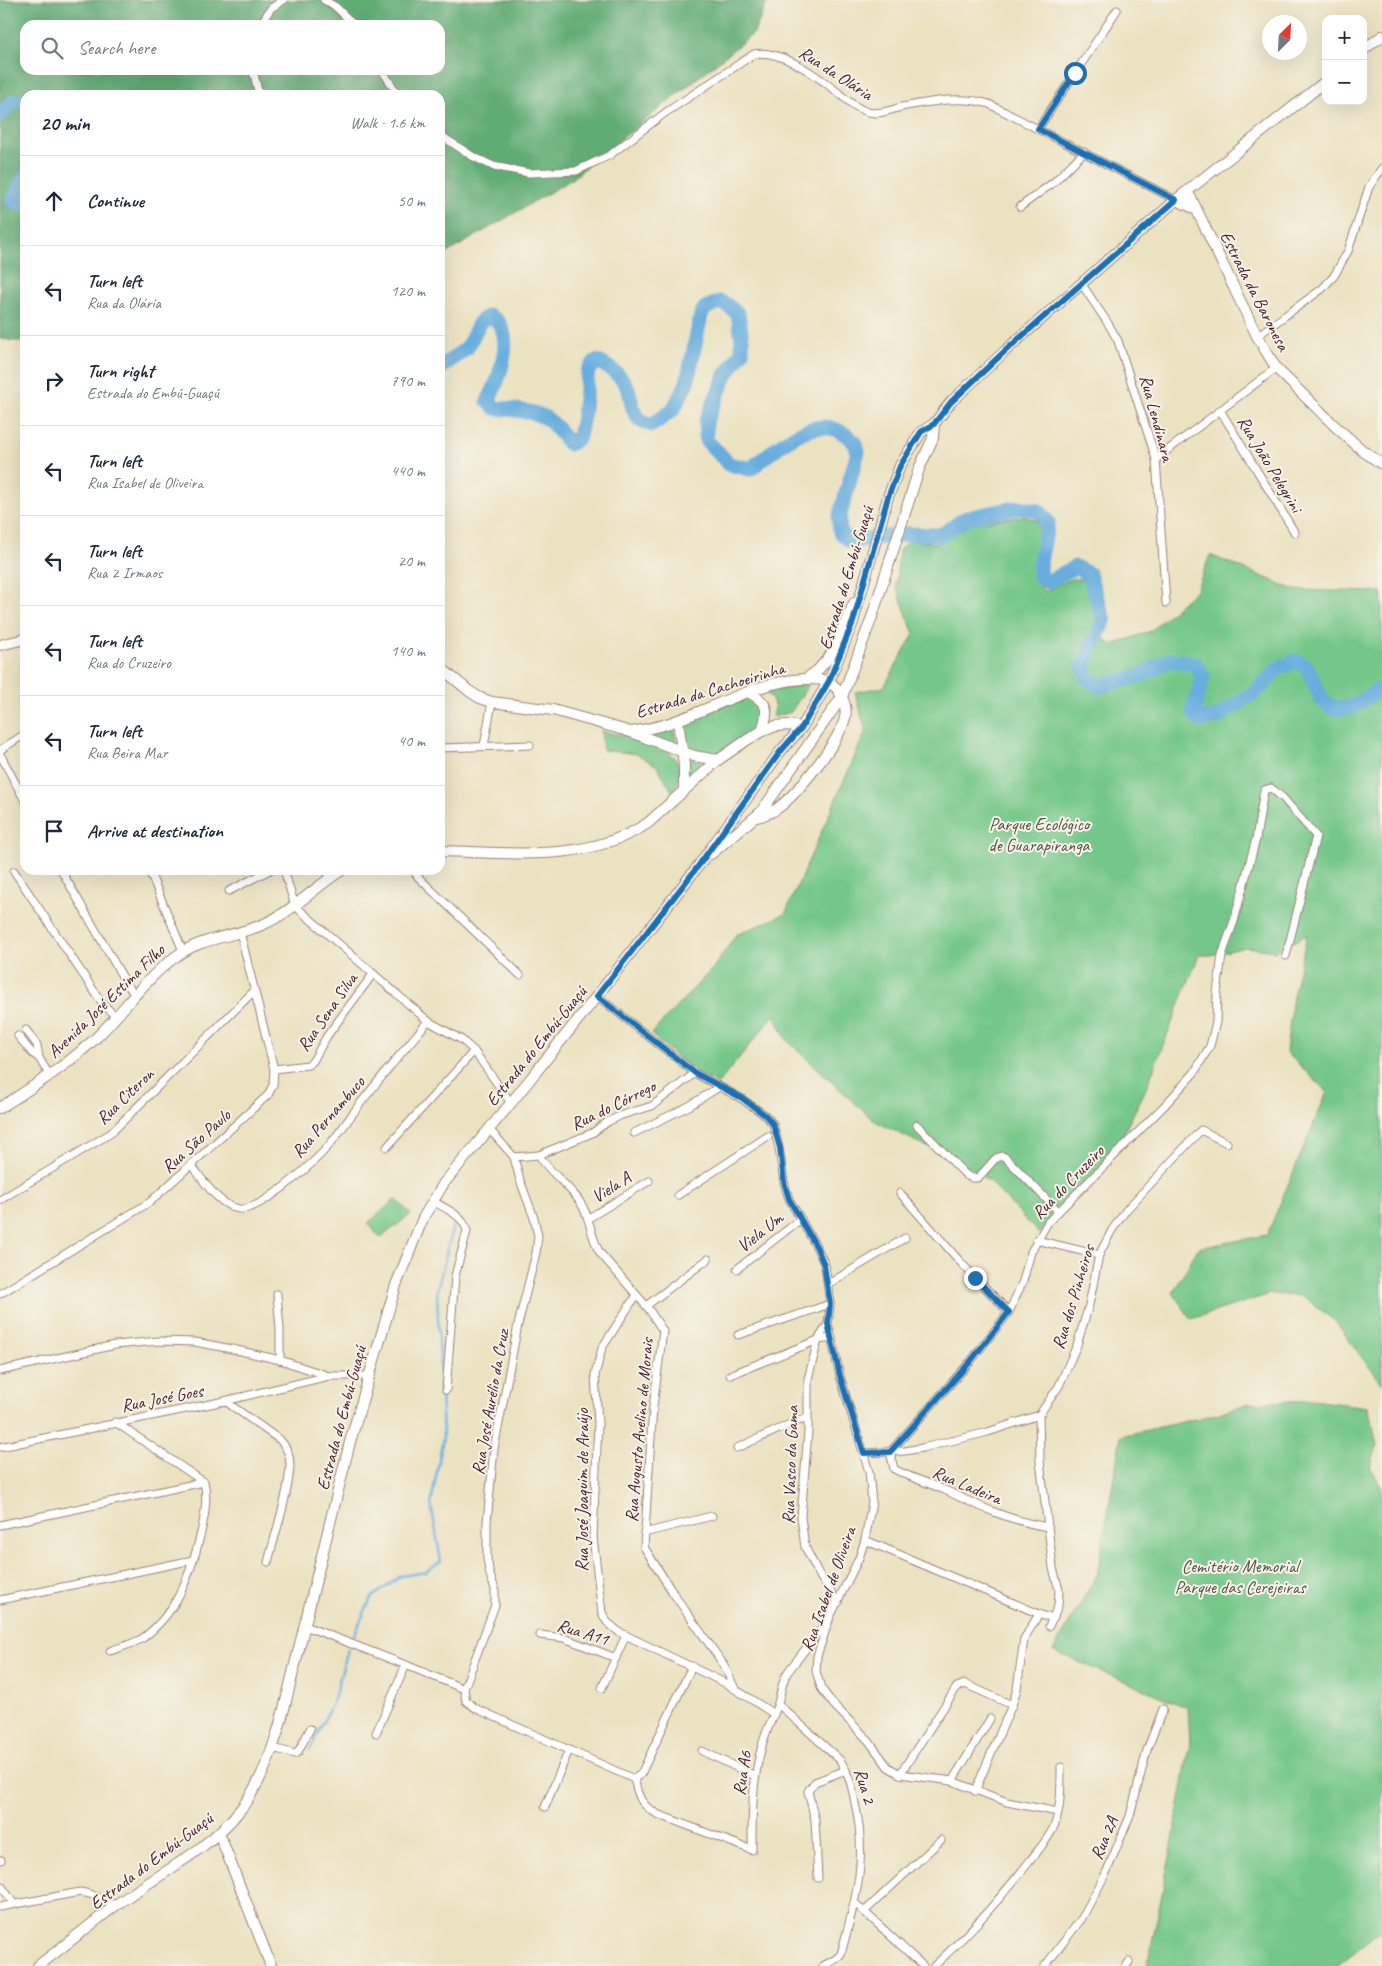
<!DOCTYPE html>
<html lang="en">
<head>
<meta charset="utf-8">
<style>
  :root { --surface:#fff; --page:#f6f6f7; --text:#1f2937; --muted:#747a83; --line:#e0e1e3 }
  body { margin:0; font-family:Caveat,sans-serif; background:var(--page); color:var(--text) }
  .controls { position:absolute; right:15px; top:15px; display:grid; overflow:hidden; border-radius:10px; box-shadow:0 5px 20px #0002 }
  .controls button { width:45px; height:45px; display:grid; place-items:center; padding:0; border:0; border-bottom:1px solid var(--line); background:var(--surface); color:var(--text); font:25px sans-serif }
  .compass { position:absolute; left:1262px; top:15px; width:45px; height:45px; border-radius:50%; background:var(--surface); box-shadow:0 5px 20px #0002; rotate:24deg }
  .stop { position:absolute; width:15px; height:15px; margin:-11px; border:4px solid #1f6fb2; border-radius:50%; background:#fff }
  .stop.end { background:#1f6fb2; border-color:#fff; box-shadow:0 1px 5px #0008 }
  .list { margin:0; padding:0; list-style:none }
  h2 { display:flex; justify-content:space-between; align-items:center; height:65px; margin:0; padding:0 20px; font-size:21px }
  h2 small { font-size:16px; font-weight:400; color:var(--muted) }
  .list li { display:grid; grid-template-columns:32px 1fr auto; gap:15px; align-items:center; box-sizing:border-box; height:90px; padding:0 20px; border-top:1px solid var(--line) }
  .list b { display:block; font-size:19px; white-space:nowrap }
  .list p { margin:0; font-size:16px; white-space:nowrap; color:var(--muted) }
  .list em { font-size:16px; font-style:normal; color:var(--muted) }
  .icon { flex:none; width:28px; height:28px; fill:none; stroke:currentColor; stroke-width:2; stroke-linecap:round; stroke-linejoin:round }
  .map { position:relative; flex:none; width:1382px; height:1966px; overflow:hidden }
  .search { position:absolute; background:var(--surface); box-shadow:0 5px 20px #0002; left:20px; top:20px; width:425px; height:55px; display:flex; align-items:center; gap:12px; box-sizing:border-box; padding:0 18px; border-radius:15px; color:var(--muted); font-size:19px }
  .panel { position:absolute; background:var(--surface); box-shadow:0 5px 20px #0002; left:20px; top:90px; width:425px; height:785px; border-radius:15px }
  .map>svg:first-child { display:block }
  .green { fill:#75c789; stroke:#60735a }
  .forest { fill:#60ac75; stroke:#556650; fill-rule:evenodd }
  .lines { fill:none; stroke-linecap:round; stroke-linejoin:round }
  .stream { stroke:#68adde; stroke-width:2.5 }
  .river { stroke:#68adde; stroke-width:15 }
  .street-casing { stroke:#9a8076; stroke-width:9 }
  .secondary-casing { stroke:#9a8076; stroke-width:12 }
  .primary-casing { stroke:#9a8076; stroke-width:12 }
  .street { stroke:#fff; stroke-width:7 }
  .secondary { stroke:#fff; stroke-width:10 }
  .primary { stroke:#fff; stroke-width:10 }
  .route { stroke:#1f6fb2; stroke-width:6 }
  .labels { text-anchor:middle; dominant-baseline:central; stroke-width:4; stroke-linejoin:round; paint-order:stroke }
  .street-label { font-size:18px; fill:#4a1f2b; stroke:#f7f3e8 }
  .park-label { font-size:18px; fill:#575147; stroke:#f7f3e8 }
</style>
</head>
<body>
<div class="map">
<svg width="1382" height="1966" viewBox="0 0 1382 1966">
  <rect width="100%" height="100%" fill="#f7f3e8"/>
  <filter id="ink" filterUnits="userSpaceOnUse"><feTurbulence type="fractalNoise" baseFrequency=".02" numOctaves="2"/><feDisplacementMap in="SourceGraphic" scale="10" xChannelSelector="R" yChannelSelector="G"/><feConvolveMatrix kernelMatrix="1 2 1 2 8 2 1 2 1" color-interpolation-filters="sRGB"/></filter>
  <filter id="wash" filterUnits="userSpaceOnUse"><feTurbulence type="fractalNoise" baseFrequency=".0096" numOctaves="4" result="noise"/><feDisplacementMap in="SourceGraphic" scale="20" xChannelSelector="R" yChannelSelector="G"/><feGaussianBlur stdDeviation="1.12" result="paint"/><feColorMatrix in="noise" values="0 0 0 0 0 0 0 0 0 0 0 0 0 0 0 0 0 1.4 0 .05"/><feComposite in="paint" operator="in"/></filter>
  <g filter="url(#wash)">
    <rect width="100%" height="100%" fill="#ebe2c1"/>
    <g class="green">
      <path d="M 1023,516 L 1038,521 C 1039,526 1040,532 1039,537 C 1036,561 1025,572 1045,592 L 1071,579 L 1083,579 L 1096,608 L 1097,632 L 1112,645 L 1151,631 L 1168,615 L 1196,591 L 1210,555 L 1295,590 L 1382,592 L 1382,1385 L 1336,1322 L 1303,1296 L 1270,1294 L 1191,1319 L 1173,1293 L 1198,1248 L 1267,1235 L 1327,1092 L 1286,1052 L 1293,996 L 1307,935 L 1275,951 L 1246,947 L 1211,955 L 1199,955 L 1144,1093 L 1114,1152 L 1039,1234 L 988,1180 L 936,1147 L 925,1146 L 873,1120 L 787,1040 L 774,1015 L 718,1084 L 695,1073 L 651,1034 L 713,968 L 736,935 L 785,914 L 866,731 L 855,692 L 884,687 L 914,634 L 896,586 L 899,550 L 909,540 L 937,544 L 968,524 Z"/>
      <path d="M 809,684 L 791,712 L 773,717 C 776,705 774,701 766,692 Z"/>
      <path d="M 745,693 L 765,706 L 760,731 L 720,758 L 682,751 L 678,721 Z"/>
      <path d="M 673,728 L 677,744 L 651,738 Z"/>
      <path d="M 601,731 C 618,735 642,738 658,745 C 678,755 688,773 672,791 L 657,766 L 637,754 L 603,750 Z"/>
      <path d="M 687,757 L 708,763 L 690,778 Z"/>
      <path d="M 396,1199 L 411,1214 L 380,1238 L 368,1223 Z"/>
      <path d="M 1312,1400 L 1367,1407 L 1373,1426 L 1377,1446 L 1370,1468 L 1382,1488 L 1382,1930 L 1337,1966 L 1147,1966 L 1171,1851 L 1190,1743 L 1188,1708 L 1053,1651 L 1097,1575 L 1121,1436 L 1217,1414 L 1249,1403 Z"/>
    </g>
    <path class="forest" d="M 0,0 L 768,0 L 754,33 L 569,181 L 440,257 L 440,95 L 25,95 L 25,342 L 0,339 ZM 25,25 L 440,25 L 440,70 L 25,70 Z"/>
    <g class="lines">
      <g class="stream">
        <path d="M 354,1635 L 371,1598 L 401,1576 L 426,1572 L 441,1561 L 431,1504 L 443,1438 L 437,1291 L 453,1226"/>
        <path d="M 310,1750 L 334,1699 L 348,1649"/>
      </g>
      <g class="river">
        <path d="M 0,114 L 13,102 L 25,101"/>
        <path d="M 25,177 L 13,201 L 25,205"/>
        <path d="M 440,368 L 467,348 L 480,322 L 489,316 C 519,327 499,381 488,401 L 495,408 C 509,409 528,410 542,416 C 553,421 562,434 569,444 L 579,437 L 583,417 L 588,371 L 596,361 C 607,365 620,375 626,385 C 635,402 628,420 652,425 L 673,410 L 687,383 L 701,315 L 705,308 L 720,302 L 727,305 L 738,314 L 742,339 L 742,352 L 726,375 L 706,421 L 706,440 L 729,464 L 750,469 C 774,451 810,414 841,432 C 850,437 856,442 858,452 L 839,518 L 840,532 L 850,541 L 907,534 L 941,535 L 966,518 L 1020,507 L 1039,511 L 1048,522 L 1039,567 L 1040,577 L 1047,582 L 1075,567 L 1089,574 L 1104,621 L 1083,665 L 1088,679 L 1099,686 L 1140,676 L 1170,660 L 1195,663 L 1203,677 L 1193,712 L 1200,720 L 1218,717 L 1258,690 L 1277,669 L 1295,661 L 1307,667 L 1322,700 L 1333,708 L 1351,708 L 1382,688"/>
      </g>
    </g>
  </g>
  <g filter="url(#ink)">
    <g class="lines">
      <g class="street-casing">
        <g id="street">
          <path d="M 324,0 L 336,7 L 354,25"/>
          <path d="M 260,25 L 271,8 L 284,0"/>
          <path d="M 253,70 L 259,95"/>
          <path d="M 382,70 L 398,95"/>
          <path d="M 1038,129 L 1117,10"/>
          <path d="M 440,135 L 472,156 L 493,166 L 529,173 L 576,171 L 610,155 L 665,113 L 754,54 C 780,49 816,75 836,91 C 846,99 855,108 868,112 C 878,115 891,110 901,107 C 929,102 961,95 989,104 L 1176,200"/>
          <path d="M 1020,207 L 1054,182 L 1084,152"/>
          <path d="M 1081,283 L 1109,325 L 1118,341 L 1156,459 L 1166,603"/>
          <path d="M 1257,336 L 1322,289 L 1334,276 L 1348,251 L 1369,187 L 1382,168"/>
          <path d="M 1220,410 L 1295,533"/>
          <path d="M 1156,459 L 1276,368"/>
          <path d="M 484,746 L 492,702"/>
          <path d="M 440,748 L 530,745"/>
          <path d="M 0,750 L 25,734"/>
          <path d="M 0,754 L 25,801"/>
          <path d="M 61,870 L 126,983 L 135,995"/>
          <path d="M 149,870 L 183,951"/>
          <path d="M 284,870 L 295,906 L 428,1021 L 462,1040 L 474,1051 L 511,1103"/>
          <path d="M 413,870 L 418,877 L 520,975"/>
          <path d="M 14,871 L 102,1003 L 115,1016"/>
          <path d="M 229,891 L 270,870"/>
          <path d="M 597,996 L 695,1073 L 742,1099 L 765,1115 L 773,1124 L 779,1148 L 784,1182 L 789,1199 L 817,1248 L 825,1265 L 830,1304 L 828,1324 L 840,1376 L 869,1472 L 872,1502 L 865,1540 L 859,1558 L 830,1617 L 817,1656 L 816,1671 L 821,1688 L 833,1704 L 868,1740 L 888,1767 L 900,1774 L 952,1781 L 1007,1802 L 1058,1812"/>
          <path d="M 26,1030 L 37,1045 L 39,1058"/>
          <path d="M 18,1036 L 32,1053 L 39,1058 L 50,1076"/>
          <path d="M 274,1069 L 308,1065 L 313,1061 L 327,1036 L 373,974"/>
          <path d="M 917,1125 L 966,1175 L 972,1178 L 978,1178 L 996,1158 L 1002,1156 L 1005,1157 L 1058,1211"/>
          <path d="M 634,1133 L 689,1106 L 719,1087"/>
          <path d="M 387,1147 L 474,1051"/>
          <path d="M 539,1155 C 548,1172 569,1185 580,1202 C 591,1218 590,1236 600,1253 L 648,1308 L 663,1331 L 653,1407 L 644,1547 L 673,1593 L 724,1665 L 735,1689"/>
          <path d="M 514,1157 L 539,1155 L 592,1133 L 609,1121 L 622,1115 L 652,1106 L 695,1073"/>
          <path d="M 192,1166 C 204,1181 218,1205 239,1209 C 261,1212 316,1161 330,1144 C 341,1131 350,1117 360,1104 C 382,1076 405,1049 428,1021"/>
          <path d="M 900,1193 L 963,1265 L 1009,1312"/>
          <path d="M 678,1195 L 768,1136"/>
          <path d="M 0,1200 L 111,1133 L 253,992"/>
          <path d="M 432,1201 C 445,1208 464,1216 467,1231 L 455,1276 L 446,1390"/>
          <path d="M 589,1218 L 649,1181"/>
          <path d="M 1036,1240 L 1099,1255"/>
          <path d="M 737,1269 L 801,1219"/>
          <path d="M 828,1284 L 905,1238"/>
          <path d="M 0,1294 L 150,1202 L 268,1095 L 273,1085 L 274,1069 L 240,932"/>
          <path d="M 277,1294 L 280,1329 L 280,1360"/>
          <path d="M 637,1296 L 631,1303 L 602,1348 L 595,1375 L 598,1423 L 593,1537 L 602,1613 L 607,1622 L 619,1632 L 727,1684 L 774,1714"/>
          <path d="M 646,1306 L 708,1259"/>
          <path d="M 828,1324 L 818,1340 L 808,1379 L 808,1432 L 801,1517 L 805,1547 L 821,1578 L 838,1603"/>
          <path d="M 738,1335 L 830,1304"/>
          <path d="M 0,1371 L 115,1345 L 159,1341 L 195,1342 L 232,1349 L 280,1360 L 329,1376 L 368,1376"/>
          <path d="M 730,1375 L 818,1340 L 832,1338"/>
          <path d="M 225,1401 L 280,1440 C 287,1447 290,1455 290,1465 C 289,1493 275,1534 268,1562"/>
          <path d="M 0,1447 L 225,1401 L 329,1376"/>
          <path d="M 737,1448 L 797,1421 L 807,1419"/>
          <path d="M 864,1453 L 905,1451 L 922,1448 L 988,1432 L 1039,1415"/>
          <path d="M 0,1525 L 204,1482"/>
          <path d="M 1048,1527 C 1011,1521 980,1507 947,1491 C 929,1483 911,1478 894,1469 L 890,1452 L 970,1362 L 1009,1312 L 1023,1281 L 1031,1252 L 1048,1222 L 1164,1106 L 1194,1073 L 1210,1046 L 1216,1022 L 1217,993 L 1222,955 L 1234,921 L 1256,839 L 1264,790 L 1271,788 L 1283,798 L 1316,836 L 1286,956"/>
          <path d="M 644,1533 L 712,1516"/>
          <path d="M 865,1540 L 1044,1616 L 1054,1617"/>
          <path d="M 0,1600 L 193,1560"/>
          <path d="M 305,1626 L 406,1665 L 464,1689 L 466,1701 L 477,1709 L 634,1779 L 641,1774 L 692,1666"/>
          <path d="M 1049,1626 L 1058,1606 L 1059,1590 L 1053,1568 L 1040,1461 L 1039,1415 L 1059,1386 L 1077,1345 L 1089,1305 L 1099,1255 L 1112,1230 L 1127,1209 L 1199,1132 L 1201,1130 L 1227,1143"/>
          <path d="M 540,1635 L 564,1638 L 616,1658"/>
          <path d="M 110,1651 C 121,1647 133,1644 143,1638 C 154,1630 167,1616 174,1604 C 190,1578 212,1512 204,1482 L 115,1422"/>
          <path d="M 602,1688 L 626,1635"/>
          <path d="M 464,1689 L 495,1605 L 495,1589 L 490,1575 L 487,1559 L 487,1522 L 494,1449 L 518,1325 L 536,1253 L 538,1236 L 534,1218 L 520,1180 L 514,1157 L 489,1129"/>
          <path d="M 778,1704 L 840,1760 C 849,1774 852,1787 855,1803 C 868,1861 856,1898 841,1954 L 836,1959 L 823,1966"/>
          <path d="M 376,1733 L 406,1665"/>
          <path d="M 273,1748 L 295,1754 L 298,1752 L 310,1729"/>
          <path d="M 702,1751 L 755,1776"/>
          <path d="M 900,1774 L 957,1687 L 965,1684 L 1012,1705"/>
          <path d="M 634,1779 C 639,1798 640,1804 657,1814 L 752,1850 C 752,1814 752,1781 762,1746 C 765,1733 772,1720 777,1706 C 781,1695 781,1684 787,1673 L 827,1621"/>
          <path d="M 952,1781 L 990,1719"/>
          <path d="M 975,1791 L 1012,1705 L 1017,1689 L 1024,1639 L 1039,1614"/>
          <path d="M 545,1807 L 569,1750"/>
          <path d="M 0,1860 L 1,1860"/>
          <path d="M 818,1878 L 815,1820 L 808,1791 L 815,1782 L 846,1770"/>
          <path d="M 0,1884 L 14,1904"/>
          <path d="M 855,1903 L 923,1966"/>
          <path d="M 0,1907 L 80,1892 L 90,1894 L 116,1906"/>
          <path d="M 864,1912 L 941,1840"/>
          <path d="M 934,1966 C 969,1934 1000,1899 1029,1862 C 1038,1850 1050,1838 1055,1824 C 1061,1807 1061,1785 1061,1767"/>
          <path d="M 1045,1966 L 1082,1918 L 1106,1873 L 1130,1816 L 1147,1750 L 1163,1709"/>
          <path d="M 1126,1966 L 1129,1962"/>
        </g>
      </g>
      <g class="secondary-casing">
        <g id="secondary">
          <path d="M 1187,192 L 1192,200 L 1257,336 L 1276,368 L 1335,426 L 1363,451 L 1382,464"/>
          <path d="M 1176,200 L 1196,209"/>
          <path d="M 0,645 L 25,639"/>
          <path d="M 440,667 L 469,691 L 480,698 L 492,702 L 553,710 L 631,732 L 694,756 L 718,760"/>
          <path d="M 748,692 C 769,703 769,709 762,731"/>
          <path d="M 678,721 L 684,765 L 684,789"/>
          <path d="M 631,732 C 646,729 661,727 675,721 C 722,705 778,670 829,681"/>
          <path d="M 440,851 C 511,852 586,864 648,823 L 718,760 L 747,740 L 762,731 L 776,726 L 787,725 L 802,727"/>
          <path d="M 0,1108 C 34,1086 68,1065 98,1036 C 124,1010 145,979 175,957 C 201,937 235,937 264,924 C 293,911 315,887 342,870"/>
          <path d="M 219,1833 L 271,1966"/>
        </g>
      </g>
      <g class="primary-casing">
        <g id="primary">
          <path d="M 1363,50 L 1382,36"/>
          <path d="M 807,678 L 818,670 L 830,656 L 854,603"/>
          <path d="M 757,817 C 765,815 772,813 778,808 C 797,794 839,742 845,718 C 848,704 840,690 829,681"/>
          <path d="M 711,854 L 761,812 L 842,697 L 871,620 L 919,469 L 933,438 L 934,424"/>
          <path d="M 38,1966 C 64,1946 90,1925 116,1905 C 157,1875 209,1850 240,1810 C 263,1781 275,1744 284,1709 L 350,1442 L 396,1285 L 423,1218 L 444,1183 L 511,1103 L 597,996 L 699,865 L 780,752 L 802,727 L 829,681 L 853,622 L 888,497 L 900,466 L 921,432 L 934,424 L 951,402 L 1004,352 L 1176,200 L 1326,81"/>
        </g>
      </g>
      <use href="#street" class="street"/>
      <use href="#secondary" class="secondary"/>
      <use href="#primary" class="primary"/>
    </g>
  </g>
  <g class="lines" filter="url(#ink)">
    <path class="route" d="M 975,1278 L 1009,1312 L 970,1362 L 890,1452 L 864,1453 L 840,1376 L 828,1324 L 830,1304 L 824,1265 L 817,1248 L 789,1199 L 784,1182 L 780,1148 L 773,1124 L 765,1115 L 742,1098 L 695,1073 L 597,996 L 699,865 L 780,752 L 802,727 L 829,681 L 853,622 L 888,497 L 900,466 L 921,432 L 934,424 L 951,402 L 1004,352 L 1176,200 L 1038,129 L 1075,73"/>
  </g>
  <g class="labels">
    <g class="street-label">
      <text transform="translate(836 73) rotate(33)">Rua da Olária</text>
      <text transform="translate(1255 291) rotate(63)">Estrada da Baronesa</text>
      <text transform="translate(1157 418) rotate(75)">Rua Lendinara</text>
      <text transform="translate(1270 464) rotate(59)">Rua João Pelegrini</text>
      <text transform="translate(846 578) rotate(-73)">Estrada do Embú-Guaçú</text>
      <text transform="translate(710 690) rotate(-17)">Estrada da Cachoeirinha</text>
      <text transform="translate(106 1001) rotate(-44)">Avenida José Estima Filho</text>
      <text transform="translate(327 1012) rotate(-55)">Rua Sena Silva</text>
      <text transform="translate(536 1046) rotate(-51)">Estrada do Embú-Guaçú</text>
      <text transform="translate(125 1096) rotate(-44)">Rua Citeron</text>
      <text transform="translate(613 1105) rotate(-26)">Rua do Córrego</text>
      <text transform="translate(328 1117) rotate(-49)">Rua Pernambuco</text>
      <text transform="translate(196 1141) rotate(-42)">Rua São Paulo</text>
      <text transform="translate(1068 1182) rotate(-46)">Rua do Cruzeiro</text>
      <text transform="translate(611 1187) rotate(-32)">Viela A</text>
      <text transform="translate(760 1232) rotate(-38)">Viela Um</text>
      <text transform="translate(1073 1297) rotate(-73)">Rua dos Pinheiros</text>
      <text transform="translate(162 1398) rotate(-11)">Rua José Goes</text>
      <text transform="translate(490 1402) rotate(-80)">Rua José Aurélio da Cruz</text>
      <text transform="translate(341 1418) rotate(-75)">Estrada do Embú-Guaçú</text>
      <text transform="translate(639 1430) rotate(-85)">Rua Augusto Avelino de Morais</text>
      <text transform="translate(790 1465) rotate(-88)">Rua Vasco da Gama</text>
      <text transform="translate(967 1485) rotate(23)">Rua Ladeira</text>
      <text transform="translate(582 1490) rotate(-90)">Rua José Joaquim de Araújo</text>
      <text transform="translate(828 1589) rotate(-70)">Rua Isabel de Oliveira</text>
      <text transform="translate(583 1632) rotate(17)">Rua A11</text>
      <text transform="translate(742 1773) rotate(-81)">Rua A6</text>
      <text transform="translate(865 1786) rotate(74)">Rua 2</text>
      <text transform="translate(1104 1838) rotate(-67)">Rua 2A</text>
      <text transform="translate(151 1861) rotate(-37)">Estrada do Embú-Guaçú</text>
    </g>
    <g class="park-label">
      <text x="1039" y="824">Parque Ecológico<tspan x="1039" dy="21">de Guarapiranga</tspan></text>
      <text x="1240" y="1566">Cemitério Memorial<tspan x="1240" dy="21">Parque das Cerejeiras</tspan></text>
    </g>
  </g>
</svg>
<div class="controls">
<button>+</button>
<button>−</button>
</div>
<svg class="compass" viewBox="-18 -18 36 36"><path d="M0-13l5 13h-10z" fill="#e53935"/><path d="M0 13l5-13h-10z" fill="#747a83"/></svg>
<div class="stop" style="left:1075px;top:73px"></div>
<div class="stop end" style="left:975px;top:1278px"></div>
<div class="search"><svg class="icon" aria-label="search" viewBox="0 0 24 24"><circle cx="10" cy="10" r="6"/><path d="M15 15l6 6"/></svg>Search here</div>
<section class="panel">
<h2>20 min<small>Walk · 1.6 km</small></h2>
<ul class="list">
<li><svg class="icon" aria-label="ahead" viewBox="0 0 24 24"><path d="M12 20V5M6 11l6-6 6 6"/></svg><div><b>Continue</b></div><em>50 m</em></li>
<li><svg class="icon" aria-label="left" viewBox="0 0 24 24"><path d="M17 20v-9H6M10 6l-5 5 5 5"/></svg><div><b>Turn left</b><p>Rua da Olária</p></div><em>120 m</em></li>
<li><svg class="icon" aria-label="right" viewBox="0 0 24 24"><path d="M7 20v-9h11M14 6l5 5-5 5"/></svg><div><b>Turn right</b><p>Estrada do Embú-Guaçú</p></div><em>790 m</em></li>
<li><svg class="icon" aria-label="left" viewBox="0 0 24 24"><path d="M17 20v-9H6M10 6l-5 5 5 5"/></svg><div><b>Turn left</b><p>Rua Isabel de Oliveira</p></div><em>440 m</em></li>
<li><svg class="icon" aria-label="left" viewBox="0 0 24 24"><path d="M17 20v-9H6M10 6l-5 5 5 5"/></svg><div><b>Turn left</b><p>Rua 2 Irmaos</p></div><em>20 m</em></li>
<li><svg class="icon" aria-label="left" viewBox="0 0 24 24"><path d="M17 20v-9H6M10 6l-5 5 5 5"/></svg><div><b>Turn left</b><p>Rua do Cruzeiro</p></div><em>140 m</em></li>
<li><svg class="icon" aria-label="left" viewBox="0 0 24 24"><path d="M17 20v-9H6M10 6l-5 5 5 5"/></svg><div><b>Turn left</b><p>Rua Beira Mar</p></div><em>40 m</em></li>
<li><svg class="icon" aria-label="arrive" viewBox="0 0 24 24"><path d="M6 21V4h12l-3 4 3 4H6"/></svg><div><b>Arrive at destination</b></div></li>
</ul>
</section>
</div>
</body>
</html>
